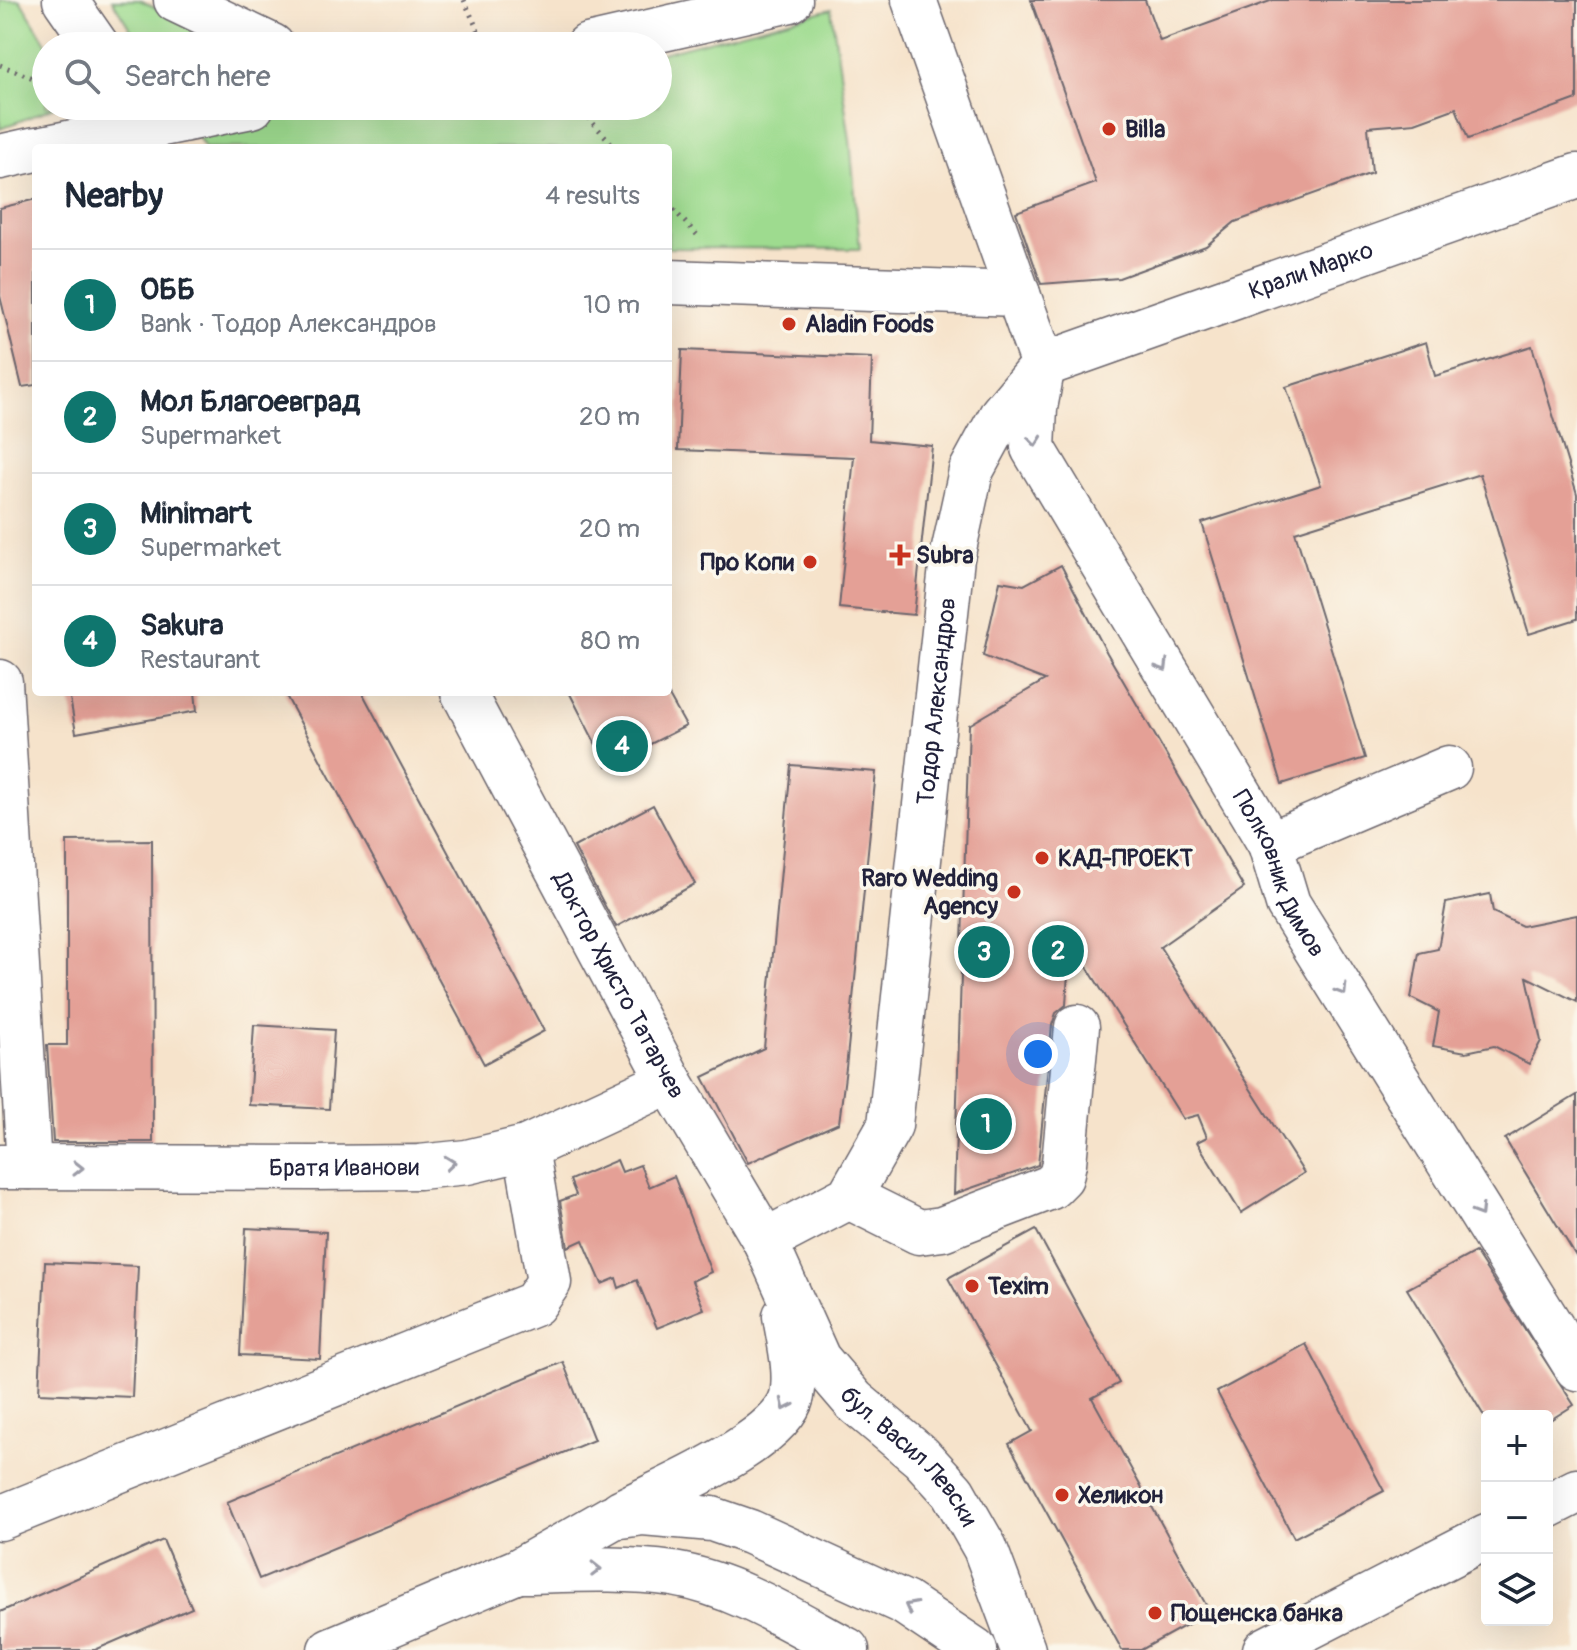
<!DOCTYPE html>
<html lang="en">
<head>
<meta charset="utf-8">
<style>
  :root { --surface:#fff; --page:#f6f6f7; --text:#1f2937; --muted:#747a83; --line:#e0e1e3; --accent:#0f766e }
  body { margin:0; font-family:Pangolin,sans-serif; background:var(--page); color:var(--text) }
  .controls { position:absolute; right:24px; bottom:24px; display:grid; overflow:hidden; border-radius:8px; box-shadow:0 8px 32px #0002 }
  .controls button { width:72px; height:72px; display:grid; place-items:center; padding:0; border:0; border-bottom:2px solid var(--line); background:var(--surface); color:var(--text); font:40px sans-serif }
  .you { position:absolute; left:1038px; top:1054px; width:28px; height:28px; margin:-20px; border:6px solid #fff; border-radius:50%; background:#1a73e8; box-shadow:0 0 0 12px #1a73e833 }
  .badge { display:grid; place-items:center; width:52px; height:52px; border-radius:50%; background:var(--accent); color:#fff; font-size:26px; font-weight:700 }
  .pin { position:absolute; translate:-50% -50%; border:4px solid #fff; box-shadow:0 2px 8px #0006 }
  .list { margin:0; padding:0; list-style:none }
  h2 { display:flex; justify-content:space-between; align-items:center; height:104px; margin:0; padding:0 32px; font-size:34px }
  h2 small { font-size:26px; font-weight:400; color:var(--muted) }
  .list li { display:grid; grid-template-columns:52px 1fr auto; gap:24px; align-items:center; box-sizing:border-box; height:112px; padding:0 32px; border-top:2px solid var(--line) }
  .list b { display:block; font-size:30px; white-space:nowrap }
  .list p { margin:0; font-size:26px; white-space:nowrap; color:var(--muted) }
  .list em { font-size:26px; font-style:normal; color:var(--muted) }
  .icon { flex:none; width:44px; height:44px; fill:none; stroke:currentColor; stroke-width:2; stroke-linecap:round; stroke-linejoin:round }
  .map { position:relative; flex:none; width:1577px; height:1650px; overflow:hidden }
  .search { position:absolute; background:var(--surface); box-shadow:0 8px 32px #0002; left:32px; top:32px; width:640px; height:88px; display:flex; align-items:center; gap:20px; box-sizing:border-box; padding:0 28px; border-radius:44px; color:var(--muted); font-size:30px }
  .panel { position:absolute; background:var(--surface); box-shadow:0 8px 32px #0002; left:32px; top:144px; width:640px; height:552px; border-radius:8px }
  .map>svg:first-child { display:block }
  .green { fill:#9edb8f; stroke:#607e65; stroke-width:2 }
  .building { fill:#e4a096 }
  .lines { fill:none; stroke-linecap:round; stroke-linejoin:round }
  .minor-casing { stroke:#6c666d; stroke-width:47 }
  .path { stroke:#6c666d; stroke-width:5; stroke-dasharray:2 6; stroke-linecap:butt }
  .minor { stroke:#fff; stroke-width:44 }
  .oneway { stroke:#9c9ca7 }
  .poi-dot { fill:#c8321e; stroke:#fbf7ec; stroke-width:3 }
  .labels { text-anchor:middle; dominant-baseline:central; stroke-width:7; stroke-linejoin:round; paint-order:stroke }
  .poi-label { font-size:24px; font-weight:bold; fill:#22223b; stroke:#fbf7ec; text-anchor:start }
  .street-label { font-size:24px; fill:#22223b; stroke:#fbf7ec }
</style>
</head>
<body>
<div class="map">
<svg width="1577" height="1650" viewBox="0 0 1577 1650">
  <rect width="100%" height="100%" fill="#fbf7ec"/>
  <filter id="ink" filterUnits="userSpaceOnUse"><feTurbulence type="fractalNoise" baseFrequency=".0125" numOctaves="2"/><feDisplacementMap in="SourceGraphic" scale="16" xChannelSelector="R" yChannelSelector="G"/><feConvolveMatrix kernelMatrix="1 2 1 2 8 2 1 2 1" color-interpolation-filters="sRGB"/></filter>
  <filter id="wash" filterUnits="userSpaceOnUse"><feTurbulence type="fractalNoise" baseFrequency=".006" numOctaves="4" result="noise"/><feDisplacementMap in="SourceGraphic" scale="32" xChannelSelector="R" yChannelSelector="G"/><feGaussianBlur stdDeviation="1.8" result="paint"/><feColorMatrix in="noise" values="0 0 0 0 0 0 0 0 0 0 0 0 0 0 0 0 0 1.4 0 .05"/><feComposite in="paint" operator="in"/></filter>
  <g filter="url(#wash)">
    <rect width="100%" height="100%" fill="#f6e3cb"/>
    <g class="green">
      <path d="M 0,0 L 20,0 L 48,46 L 46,106 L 57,106 L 0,129 Z"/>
      <path d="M 112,0 L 140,0 L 235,46 L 141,46 Z"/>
      <path d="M 831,9 L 850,140 L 860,249 L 668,248 L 668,148 L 205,148 L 179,106 L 658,106 L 658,54 Z"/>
    </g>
    <g id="blocks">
      <g class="building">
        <path d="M 1031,0 L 1145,0 L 1160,41 L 1273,0 L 1577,0 L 1577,99 L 1468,139 L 1456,108 L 1415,123 L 1368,127 L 1372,173 L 1235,222 L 1206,246 L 1119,278 L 1041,284 L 1016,212 L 1096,183 Z"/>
        <path d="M 36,199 L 36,385 L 22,387 L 0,296 L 0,208 Z"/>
        <path d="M 1426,342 L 1435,376 L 1532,346 L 1577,494 L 1577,619 L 1529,634 L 1480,474 L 1295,532 L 1365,758 L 1282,784 L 1202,523 L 1321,485 L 1286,387 Z"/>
        <path d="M 682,350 L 872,358 L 869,440 L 932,446 L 914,615 L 839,608 L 854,457 L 678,450 Z"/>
        <path d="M 1061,565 L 1107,653 L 1244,888 L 1160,947 L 1304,1173 L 1241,1213 L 1197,1142 L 1207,1137 L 1198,1115 L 1183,1119 L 1070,940 L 1066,1005 L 1056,1013 L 1052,1025 L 1038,1165 L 954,1194 L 969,725 L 1045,680 L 983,656 L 1000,581 L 1024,585 Z"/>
        <path d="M 69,692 L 195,692 L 197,711 L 76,733 Z"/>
        <path d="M 284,692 L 362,692 L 544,1031 L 484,1064 Z"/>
        <path d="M 569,692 L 667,692 L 686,726 L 607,766 Z"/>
        <path d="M 791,765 L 876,772 L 846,1068 L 839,1123 L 748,1163 L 703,1077 L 764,1048 Z"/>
        <path d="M 653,805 L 695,884 L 616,927 L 574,847 Z"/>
        <path d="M 152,840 L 153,1142 L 53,1142 L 47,1045 L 67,1045 L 67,841 Z"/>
        <path d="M 1490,894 L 1493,912 L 1522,926 L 1577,915 L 1577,1002 L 1527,977 L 1541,1041 L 1529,1064 L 1494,1046 L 1466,1052 L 1433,1046 L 1439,1012 L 1411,998 L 1419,953 L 1438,949 L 1446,903 Z"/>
        <path d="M 254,1025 L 334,1030 L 329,1109 L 249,1105 Z"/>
        <path d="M 1577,1095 L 1577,1258 L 1505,1139 Z"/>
        <path d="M 617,1160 L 622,1172 L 640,1165 L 649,1187 L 674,1176 L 711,1272 L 692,1281 L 704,1309 L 657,1328 L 637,1280 L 619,1288 L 616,1278 L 602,1284 L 583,1240 L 568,1247 L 560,1201 L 576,1195 L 570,1180 Z"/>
        <path d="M 246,1228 L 326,1232 L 320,1359 L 240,1355 Z"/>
        <path d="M 1036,1230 L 1119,1383 L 1092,1398 L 1210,1612 L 1141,1650 L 1122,1650 L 1009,1444 L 1032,1431 L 948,1278 Z"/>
        <path d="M 1475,1252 L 1574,1405 L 1547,1422 L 1547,1416 L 1487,1416 L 1487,1421 L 1407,1289 Z"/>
        <path d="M 45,1262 L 138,1266 L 132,1397 L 39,1393 Z"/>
        <path d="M 1306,1344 L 1384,1491 L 1294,1538 L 1217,1392 Z"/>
        <path d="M 563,1362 L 594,1440 L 259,1579 L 227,1502 Z"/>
        <path d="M 163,1540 L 192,1608 L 95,1650 L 0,1650 L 0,1612 Z"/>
      </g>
    </g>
  </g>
  <g filter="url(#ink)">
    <use href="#blocks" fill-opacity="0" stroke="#6c666d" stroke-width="2"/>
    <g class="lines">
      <g class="minor-casing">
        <g id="minor">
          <path d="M 65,0 L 97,46"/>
          <path d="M 176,0 L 272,46"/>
          <path d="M 914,0 L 1043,365"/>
          <path d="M 588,46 L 790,0"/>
          <path d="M 43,148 L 252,106"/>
          <path d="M 0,157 L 36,149"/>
          <path d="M 668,282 L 1018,294"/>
          <path id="s1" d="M 1043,365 L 1035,408 L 1033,448 L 1270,844 L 1288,904 L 1577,1368"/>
          <path id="s2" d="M 1043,365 L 1577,176"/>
          <path d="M 0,682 L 29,1167"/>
          <path id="s3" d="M 463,692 L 670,1081 L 765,1241 L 818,1359 L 854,1401 L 921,1457 L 953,1492 L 985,1548 L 1023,1650"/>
          <path d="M 1270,844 L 1449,768"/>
          <path id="s4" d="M 0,1167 L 314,1168 L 419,1167 L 467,1162 L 526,1148 L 670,1081"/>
          <path d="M 849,1197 L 919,1232 L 942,1229 L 1051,1187 L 1061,1177 L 1064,1163 L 1077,1027"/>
          <path id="s5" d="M 765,1241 L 849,1197 L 890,1125 L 952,558 L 971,471 L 1002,414 L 1042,366"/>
          <path d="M 1547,1506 L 1577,1491"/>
          <path d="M 621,1512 C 662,1490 781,1442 792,1396 C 797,1371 789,1341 785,1316"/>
          <path d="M 0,1518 L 534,1304 L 549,1282 L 526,1148"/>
          <path d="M 520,1571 C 571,1570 622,1567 673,1574 C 735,1584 793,1621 847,1650"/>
          <path d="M 330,1650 L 518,1571 L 613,1517 L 643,1513 L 712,1519 L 750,1532 L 905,1603 L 975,1650"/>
          <path d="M 1265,1650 L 1487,1536"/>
        </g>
      </g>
      <g class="path">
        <path d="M 464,0 L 485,46"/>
        <path d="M 0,65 L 46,83"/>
        <path d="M 577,106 L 616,148"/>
        <path d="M 668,204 L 700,238"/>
      </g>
      <use href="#minor" class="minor"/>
    </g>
    <defs><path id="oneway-chevron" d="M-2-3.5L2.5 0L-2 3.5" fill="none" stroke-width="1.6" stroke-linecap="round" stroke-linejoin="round" transform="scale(2)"/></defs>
    <g class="oneway">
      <use href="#oneway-chevron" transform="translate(1035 441) rotate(84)"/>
      <use href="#oneway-chevron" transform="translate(1163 666) rotate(59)"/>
      <use href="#oneway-chevron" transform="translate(1342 990) rotate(58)"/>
      <use href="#oneway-chevron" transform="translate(450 1163) rotate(-6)"/>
      <use href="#oneway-chevron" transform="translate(78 1168)"/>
      <use href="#oneway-chevron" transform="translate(1479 1211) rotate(58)"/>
      <use href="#oneway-chevron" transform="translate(786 1405) rotate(115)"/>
      <use href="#oneway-chevron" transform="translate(596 1569) rotate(1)"/>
      <use href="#oneway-chevron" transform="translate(910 1607) rotate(-152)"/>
    </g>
  </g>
  <g class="poi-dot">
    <circle cx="1109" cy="129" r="8"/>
    <circle cx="789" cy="324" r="8"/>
    <path d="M896 543h8v8h8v8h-8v8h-8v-8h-8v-8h8z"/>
    <circle cx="810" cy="562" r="8"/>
    <circle cx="1042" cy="858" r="8"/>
    <circle cx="1014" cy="892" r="8"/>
    <circle cx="972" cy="1286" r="8"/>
    <circle cx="1062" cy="1495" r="8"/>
    <circle cx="1155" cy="1613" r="8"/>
  </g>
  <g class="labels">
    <g class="poi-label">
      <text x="1125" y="129">Billa</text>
      <text x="805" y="324">Aladin Foods</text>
      <text x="916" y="555">Subra</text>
      <text x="794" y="562" text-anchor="end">Про Копи</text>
      <text x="1058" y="858">КАД-ПРОЕКТ</text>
      <text x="998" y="878" text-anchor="end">Raro Wedding<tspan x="998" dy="28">Agency</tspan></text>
      <text x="988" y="1286">Texim</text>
      <text x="1078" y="1495">Хеликон</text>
      <text x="1171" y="1613">Пощенска банка</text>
    </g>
    <g class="street-label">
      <text stroke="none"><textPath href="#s2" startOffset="284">Крали Марко</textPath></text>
      <text stroke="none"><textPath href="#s5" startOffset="604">Тодор Александров</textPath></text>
      <text stroke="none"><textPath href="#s1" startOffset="576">Полковник Димов</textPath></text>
      <text stroke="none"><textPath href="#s3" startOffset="332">Доктор Христо Татарчев</textPath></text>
      <text stroke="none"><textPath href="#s4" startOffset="344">Братя Иванови</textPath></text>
      <text stroke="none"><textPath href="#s3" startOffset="890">бул. Васил Левски</textPath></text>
    </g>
  </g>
</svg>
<div class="controls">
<button>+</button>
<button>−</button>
<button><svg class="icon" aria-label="layers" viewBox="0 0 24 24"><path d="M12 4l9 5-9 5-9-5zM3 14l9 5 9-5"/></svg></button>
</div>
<div class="you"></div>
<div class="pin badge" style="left:986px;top:1124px">1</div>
<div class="pin badge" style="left:1058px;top:951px">2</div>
<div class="pin badge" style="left:984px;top:952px">3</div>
<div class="pin badge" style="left:622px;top:746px">4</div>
<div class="search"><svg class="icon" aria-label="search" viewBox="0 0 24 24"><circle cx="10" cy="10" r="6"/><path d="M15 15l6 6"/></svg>Search here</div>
<section class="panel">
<h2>Nearby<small>4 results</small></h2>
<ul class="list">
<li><span class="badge">1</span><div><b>ОББ</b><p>Bank · Тодор Александров</p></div><em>10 m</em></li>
<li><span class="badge">2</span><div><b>Мол Благоевград</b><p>Supermarket</p></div><em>20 m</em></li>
<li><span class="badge">3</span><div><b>Minimart</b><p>Supermarket</p></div><em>20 m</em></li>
<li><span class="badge">4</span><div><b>Sakura</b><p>Restaurant</p></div><em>80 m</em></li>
</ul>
</section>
</div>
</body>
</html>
